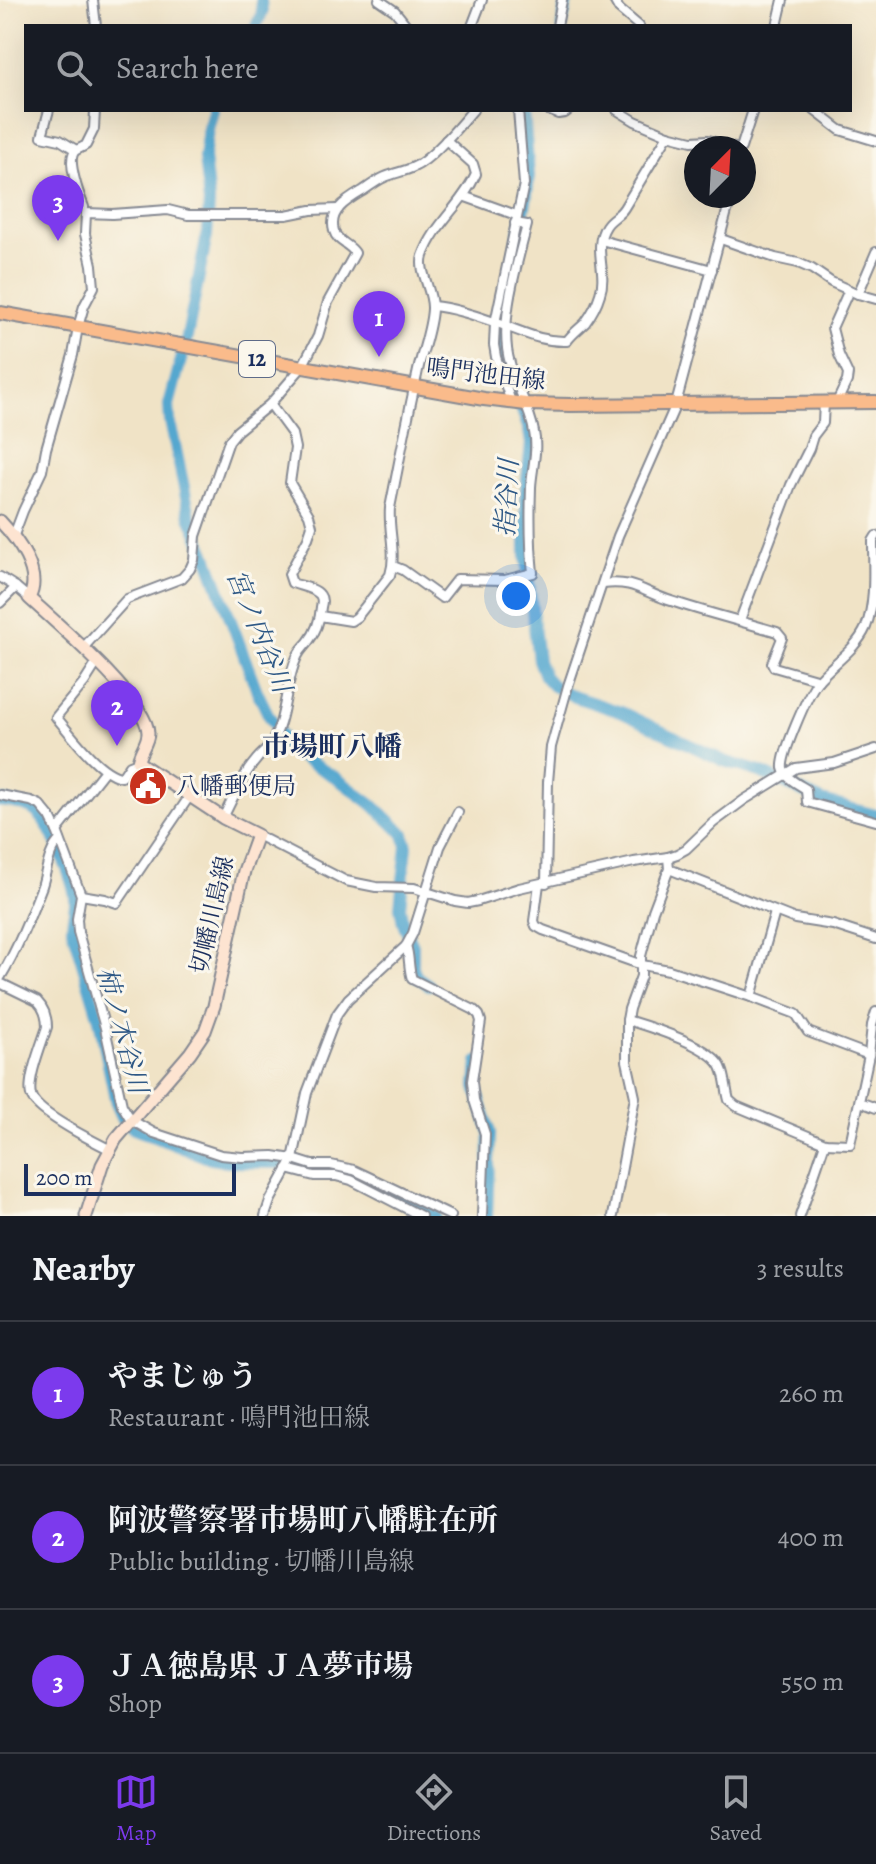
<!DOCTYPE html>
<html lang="en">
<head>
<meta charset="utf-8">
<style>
  :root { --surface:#171b24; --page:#20242c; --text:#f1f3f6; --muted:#9ea1a6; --line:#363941; --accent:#7c3aed }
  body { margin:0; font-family:Alegreya,"Noto Serif JP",serif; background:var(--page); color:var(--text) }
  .compass { position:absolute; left:684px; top:136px; width:72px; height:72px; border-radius:50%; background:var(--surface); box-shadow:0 8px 32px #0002; rotate:24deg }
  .scale { position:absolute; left:24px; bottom:20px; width:212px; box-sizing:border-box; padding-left:8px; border:4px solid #1b2f5e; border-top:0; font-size:22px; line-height:28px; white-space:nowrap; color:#1b2f5e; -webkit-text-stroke:6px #fbf7ec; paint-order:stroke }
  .you { position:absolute; left:516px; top:596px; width:28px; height:28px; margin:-20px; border:6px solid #fff; border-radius:50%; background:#1a73e8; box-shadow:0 0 0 12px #1a73e833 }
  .badge { display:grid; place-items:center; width:52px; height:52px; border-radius:50%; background:var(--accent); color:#fff; font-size:26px; font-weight:700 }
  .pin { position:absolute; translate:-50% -66px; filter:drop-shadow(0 2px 4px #0008) }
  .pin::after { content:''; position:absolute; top:42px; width:28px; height:24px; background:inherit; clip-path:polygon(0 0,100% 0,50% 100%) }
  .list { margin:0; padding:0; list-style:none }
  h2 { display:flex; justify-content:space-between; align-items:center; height:104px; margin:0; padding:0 32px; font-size:34px }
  h2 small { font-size:26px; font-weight:400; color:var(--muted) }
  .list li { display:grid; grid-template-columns:52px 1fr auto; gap:24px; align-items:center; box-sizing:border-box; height:144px; padding:0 32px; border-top:2px solid var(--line) }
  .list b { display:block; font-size:30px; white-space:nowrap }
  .list p { margin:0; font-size:26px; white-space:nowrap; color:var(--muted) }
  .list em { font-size:26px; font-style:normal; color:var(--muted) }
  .icon { flex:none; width:44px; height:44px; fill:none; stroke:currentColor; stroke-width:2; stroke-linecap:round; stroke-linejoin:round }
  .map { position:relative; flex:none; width:876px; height:1216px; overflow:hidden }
  .search { position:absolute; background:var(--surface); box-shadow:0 8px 32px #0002; left:24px; right:24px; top:24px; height:88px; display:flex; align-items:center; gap:20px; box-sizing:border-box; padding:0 28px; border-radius:0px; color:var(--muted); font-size:30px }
  .sheet { height:536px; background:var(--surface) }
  nav { display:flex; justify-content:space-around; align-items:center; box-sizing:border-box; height:112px; border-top:2px solid var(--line); background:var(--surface); font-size:22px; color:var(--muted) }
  nav a { display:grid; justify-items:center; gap:4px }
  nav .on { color:var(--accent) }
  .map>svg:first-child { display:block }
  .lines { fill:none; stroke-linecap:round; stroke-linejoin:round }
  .river { stroke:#54a7cf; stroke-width:12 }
  .street-casing { stroke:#868992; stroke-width:12 }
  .secondary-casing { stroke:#868992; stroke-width:15 }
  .primary-casing { stroke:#868992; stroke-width:16 }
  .street { stroke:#fff; stroke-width:8 }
  .secondary { stroke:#fde4d1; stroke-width:11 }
  .primary { stroke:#fabb8b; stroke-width:12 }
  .labels { text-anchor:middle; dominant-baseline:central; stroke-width:6; stroke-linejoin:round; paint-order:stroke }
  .shield { fill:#fbf7ec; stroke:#5e6b89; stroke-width:2 }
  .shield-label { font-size:22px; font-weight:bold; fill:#1b2f5e }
  .street-label { font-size:24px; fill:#1b2f5e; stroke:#fbf7ec }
  .poi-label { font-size:24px; fill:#1b2f5e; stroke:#fbf7ec; text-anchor:start }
  .water-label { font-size:26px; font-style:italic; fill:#2f5986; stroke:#fbf7ec }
  .quarter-label { font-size:28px; font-weight:bold; fill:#1b2f5e; stroke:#fbf7ec }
</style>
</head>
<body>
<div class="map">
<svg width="876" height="1216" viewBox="0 0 876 1216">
  <rect width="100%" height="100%" fill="#fbf7ec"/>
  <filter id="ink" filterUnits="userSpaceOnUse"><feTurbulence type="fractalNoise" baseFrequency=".0125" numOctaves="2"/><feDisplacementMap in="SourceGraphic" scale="16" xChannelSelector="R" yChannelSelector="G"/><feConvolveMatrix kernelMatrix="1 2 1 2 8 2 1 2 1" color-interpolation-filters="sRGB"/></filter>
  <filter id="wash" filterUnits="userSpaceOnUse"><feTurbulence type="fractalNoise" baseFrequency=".006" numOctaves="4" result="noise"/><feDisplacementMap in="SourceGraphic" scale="32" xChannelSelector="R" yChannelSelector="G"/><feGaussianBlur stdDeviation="1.8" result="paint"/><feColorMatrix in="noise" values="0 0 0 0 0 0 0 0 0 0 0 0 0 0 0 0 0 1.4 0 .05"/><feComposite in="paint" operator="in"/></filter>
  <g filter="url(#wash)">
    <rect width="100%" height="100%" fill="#f0e3c6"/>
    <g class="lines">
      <g class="river">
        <path d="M 256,26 L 262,13 L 261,0"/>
        <path d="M 562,26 L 567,0"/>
        <path d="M 213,110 L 208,129 L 204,158 L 209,202 L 207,235 L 187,337 L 169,405 L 170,421 L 190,516 L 206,553 L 257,691 L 268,714 L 288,747 L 297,755 L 335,777 L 374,806 L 404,834 L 407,846 L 400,907 L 403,923 L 413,945 L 413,967 L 416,976 L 429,985"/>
        <path d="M 524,110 L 529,176 L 526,201 L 503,311 L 499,340 L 502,355 L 529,430 L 531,444 L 526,490 L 526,557 L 538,660 L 544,676 L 553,686 L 575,697 L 621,712 L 724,761 L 760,772 L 822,801 L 876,815"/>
        <path d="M 0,801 C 12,803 27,804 36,812 C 50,822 73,879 75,898 C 76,907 72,918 72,929 L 99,1019 L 116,1103 L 123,1119 L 134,1129 L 211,1159 L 231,1162 L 284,1163 L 313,1171 L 336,1170 L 353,1174 L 404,1202 L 435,1216"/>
        <path d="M 478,1062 L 476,1087 L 490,1133 L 487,1216"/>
      </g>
    </g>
  </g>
  <g filter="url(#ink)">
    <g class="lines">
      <g class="street-casing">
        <g id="street">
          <path d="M 93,0 L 96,26"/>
          <path d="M 379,0 L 395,11 L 407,26"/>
          <path d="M 614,0 L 619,9 L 639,26"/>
          <path d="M 472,26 L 482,0"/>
          <path d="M 557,26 L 562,0"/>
          <path d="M 777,26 L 783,0"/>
          <path d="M 49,110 L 42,136 L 60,140 L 76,150"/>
          <path d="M 548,110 L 558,114 L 565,113 L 569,110"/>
          <path d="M 617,110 L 635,121 L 668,135 L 692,141 L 708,140 L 734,148"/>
          <path d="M 814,110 L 840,130 L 876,141"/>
          <path d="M 741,148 L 753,110"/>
          <path d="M 463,196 L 516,215"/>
          <path d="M 84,207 C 80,197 66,160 75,151 C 76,150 85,146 86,145 L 94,129 L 95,110"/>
          <path d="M 721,239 L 775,258 L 798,263 L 812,269 L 831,282 L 858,294 L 876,299"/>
          <path d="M 601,240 L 712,270"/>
          <path d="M 858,294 L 876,252"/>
          <path d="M 432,306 C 455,308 479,317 500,324 C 523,332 542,342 567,341 C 572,334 579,329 585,323 C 591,315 597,304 600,294 C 608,272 592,248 606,226 C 611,218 619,216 624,208 L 668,135"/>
          <path d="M 511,402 L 496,357 L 494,345 L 495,323 L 524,184 L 518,110"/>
          <path d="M 837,402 L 847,381 L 848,374 L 839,355 L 832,328 L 849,290"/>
          <path d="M 14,535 L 23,511 L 42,471 L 46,449 L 73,355 L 78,327 L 84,306 L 94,287 L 92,265 L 85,234 L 86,213 L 112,214 L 168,210 L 188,215 L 286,215 L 311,210 L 338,209"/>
          <path d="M 876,536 L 873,541 C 873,568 876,601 866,627 C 856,650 832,664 817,682 C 808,694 781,755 783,768 C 785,778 798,784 806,789 L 807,802 L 876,821"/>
          <path d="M 393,566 L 403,570 L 442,598 L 457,579 L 505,580 L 533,573 C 530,545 530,516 531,487 C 532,469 538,450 534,432 C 530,408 516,387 510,363 C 498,324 517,265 527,225 L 515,223"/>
          <path d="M 0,577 L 16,587 L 29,598"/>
          <path d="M 603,584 C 632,580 642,591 668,600 C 704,612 741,621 777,632 L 782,638 L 772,663 L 774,667 L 816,679 L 818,681"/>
          <path d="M 0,603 L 16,587"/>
          <path d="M 320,616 L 351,621 L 357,617 L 390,575 C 397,553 388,530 390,508 C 399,463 407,419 417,375 C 421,354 431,330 432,309 C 433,291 418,271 423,256 C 434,224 463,204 476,174 L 473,164 L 446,140"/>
          <path d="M 740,620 L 791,485 L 809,449 L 813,436 L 823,423 L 824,402"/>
          <path d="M 83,648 L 127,599 L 182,578 L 190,569 L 194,560 L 196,536 L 229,441 L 237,431 L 270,404 L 302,367 L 318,336 L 328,302 L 355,253 C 350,244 337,242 334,231 C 328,210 349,199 364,190 C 371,185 378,180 385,177 C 400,171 413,170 425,160 C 443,146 458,127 473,110"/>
          <path d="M 98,661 L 84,683 L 56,717 C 70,733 100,775 122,777 L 130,765 L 138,762"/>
          <path d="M 0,795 L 31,801 L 40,805 L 50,817 L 57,831 L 81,895 L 77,919 L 78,932 L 105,1028 L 122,1105 L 131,1120 L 154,1133 L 221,1155 L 242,1157 L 273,1156 L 293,1159 L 312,1165 L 331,1165 L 354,1170 L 451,1216"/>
          <path d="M 223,818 C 233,798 242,776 257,759 C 261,754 267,750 270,745 C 287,720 284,685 297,657 C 300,650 304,647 308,642 C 316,632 320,620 321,607 C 322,603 323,599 320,595 C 315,588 300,586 292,583 L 289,574 L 308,538 L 312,526 L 309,515 L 290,483 L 295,448 L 292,434 L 270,404"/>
          <path d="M 57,831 L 105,770"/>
          <path d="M 257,835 L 346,881 L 376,887 L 414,888 L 455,901 L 468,903 L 478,901 L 519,888 L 634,862 L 668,857 L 677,854 L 686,849 L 713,823 L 744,800 L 796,768 L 834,763 L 876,749"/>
          <path d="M 669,869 L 795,919 L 833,925 L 876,939"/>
          <path d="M 546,883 L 548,782 L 551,747 L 568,686 L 618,536 L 676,404 L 731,196"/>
          <path d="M 539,884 L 534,921 L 536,926 L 543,930 L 642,965 L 669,970 L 751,997 L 796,1014 L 808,1032 L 869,1055"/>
          <path d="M 81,895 L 105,899 L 117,903 L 189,797"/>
          <path d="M 406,946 C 410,956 408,968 412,979 L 474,1010 L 479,1015 L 481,1021 L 472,1081 L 474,1100 L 485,1134 L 482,1216"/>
          <path d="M 0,978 C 17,950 30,917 42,886 C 47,871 48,851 60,840"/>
          <path d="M 0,983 L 37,1001 C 44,1008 47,1018 47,1027 C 42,1043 27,1079 31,1095 C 35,1112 93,1141 109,1149"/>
          <path d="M 751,997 L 775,912"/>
          <path d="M 627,1020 C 650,1027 714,1046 722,1069 C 726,1078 726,1090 729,1100 L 736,1106 L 825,1143 L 850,1144 L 869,1055 L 872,1025 L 876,1012"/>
          <path d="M 860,1102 L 876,1108"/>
          <path d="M 287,1169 L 314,1176 L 336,1176 L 351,1180 L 421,1216"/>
          <path d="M 265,1216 L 270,1201 L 293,1159 L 307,1093 L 337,1014 L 348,999 L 406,946 L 413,933 L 440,847 L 458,812"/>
          <path d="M 613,1216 L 635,1097 L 627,1061 L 627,1020 L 629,1009 L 641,976 L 641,956 L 653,911 L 669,869 L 668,857"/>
          <path d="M 800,1216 L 825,1143"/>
        </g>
      </g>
      <g class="secondary-casing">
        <path id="secondary" d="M 0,521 C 17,539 43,573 29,598 C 54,621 148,701 148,733 C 148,743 139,752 138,762 L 223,818 L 257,835 L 244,871 L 214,1006 L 205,1031 L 190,1053 L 116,1139 L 102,1165 L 86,1216"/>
      </g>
      <g class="primary-casing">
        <path id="primary" d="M 0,313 L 484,399 L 526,404 L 571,405 L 876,402"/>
      </g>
      <use href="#street" class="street"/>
      <use href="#secondary" class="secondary"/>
      <use href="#primary" class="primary"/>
    </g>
  </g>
  <defs>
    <g id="civic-disc" transform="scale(2)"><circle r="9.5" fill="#c8321e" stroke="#fbf7ec"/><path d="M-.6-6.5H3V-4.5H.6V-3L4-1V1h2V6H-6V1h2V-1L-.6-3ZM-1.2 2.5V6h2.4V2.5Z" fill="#fff"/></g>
  </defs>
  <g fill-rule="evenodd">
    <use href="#civic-disc" x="148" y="786"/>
  </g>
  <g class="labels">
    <rect class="shield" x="239" y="341" width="36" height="36" rx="6"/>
    <g class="shield-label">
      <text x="257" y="359">12</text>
    </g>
    <g class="street-label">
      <text transform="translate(486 374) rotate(7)">鳴門池田線</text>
      <text transform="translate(212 915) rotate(-77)">切幡川島線</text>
    </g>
    <g class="poi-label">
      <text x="176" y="786">八幡郵便局</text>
    </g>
    <g class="water-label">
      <text transform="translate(507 498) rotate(-87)">指谷川</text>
      <text transform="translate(259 631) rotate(68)">宮ノ内谷川</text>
      <text transform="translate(122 1030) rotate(75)">柿ノ木谷川</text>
    </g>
    <g class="quarter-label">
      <text x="332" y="747">市場町八幡</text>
    </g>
  </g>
</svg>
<svg class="compass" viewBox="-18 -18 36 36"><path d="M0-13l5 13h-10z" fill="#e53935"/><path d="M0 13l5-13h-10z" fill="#9ea1a6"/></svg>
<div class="scale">200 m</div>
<div class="you"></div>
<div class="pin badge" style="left:379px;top:357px">1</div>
<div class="pin badge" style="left:117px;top:746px">2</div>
<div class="pin badge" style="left:58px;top:241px">3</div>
<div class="search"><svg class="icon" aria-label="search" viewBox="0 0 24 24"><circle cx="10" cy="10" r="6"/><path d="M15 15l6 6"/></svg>Search here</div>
</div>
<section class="sheet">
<h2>Nearby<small>3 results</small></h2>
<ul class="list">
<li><span class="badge">1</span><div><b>やまじゅう</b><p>Restaurant · 鳴門池田線</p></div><em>260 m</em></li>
<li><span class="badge">2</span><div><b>阿波警察署市場町八幡駐在所</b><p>Public building · 切幡川島線</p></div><em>400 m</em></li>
<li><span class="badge">3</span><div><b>ＪＡ徳島県 ＪＡ夢市場</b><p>Shop</p></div><em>550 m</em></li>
</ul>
</section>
<nav>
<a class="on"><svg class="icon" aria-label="map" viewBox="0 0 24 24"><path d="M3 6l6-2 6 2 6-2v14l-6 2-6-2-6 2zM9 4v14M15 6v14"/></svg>Map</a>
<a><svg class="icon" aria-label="directions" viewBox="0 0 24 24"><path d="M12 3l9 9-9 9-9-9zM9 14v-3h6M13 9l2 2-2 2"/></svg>Directions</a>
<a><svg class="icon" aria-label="saved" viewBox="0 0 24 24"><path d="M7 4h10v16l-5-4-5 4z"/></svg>Saved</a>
</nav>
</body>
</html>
